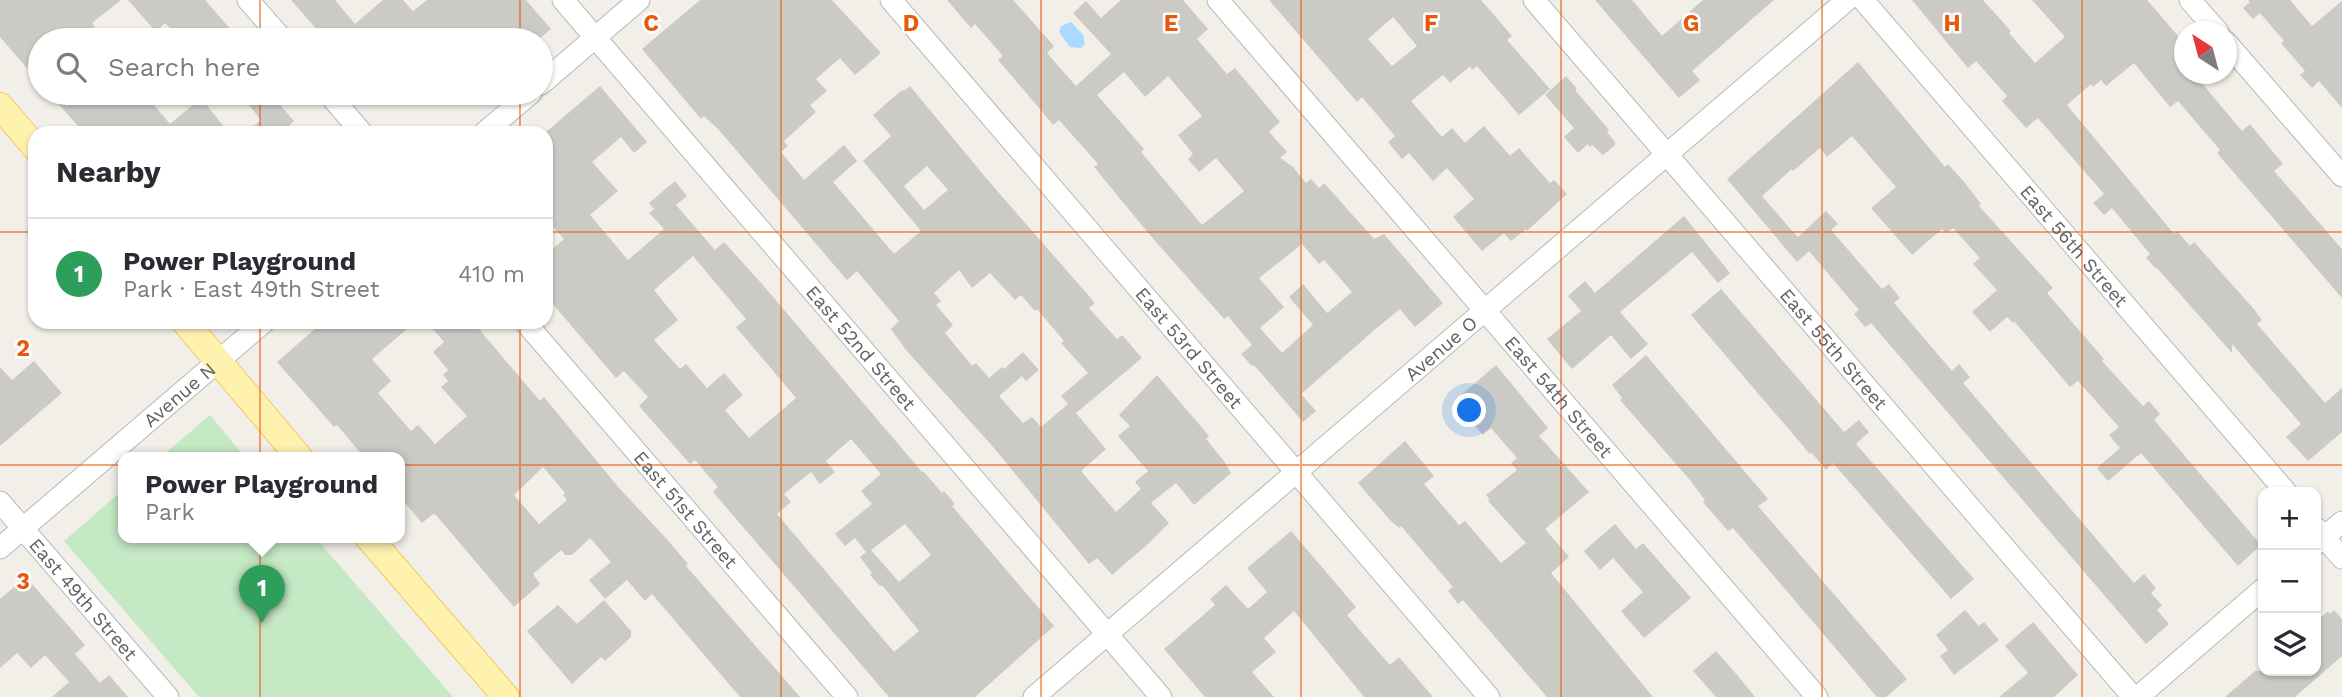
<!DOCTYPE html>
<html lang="en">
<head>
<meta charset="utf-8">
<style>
  :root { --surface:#fff; --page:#f7f7f7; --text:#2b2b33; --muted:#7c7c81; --line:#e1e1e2; --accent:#ea4335 }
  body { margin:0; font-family:"Work Sans",sans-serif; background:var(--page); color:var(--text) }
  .controls { position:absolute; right:21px; bottom:21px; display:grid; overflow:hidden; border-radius:14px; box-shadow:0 2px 5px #0004 }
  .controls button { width:63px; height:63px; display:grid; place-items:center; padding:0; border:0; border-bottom:2px solid var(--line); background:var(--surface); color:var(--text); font:35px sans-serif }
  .compass { position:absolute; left:2174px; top:21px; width:63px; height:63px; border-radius:50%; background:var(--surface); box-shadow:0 2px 5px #0004; rotate:324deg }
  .you { position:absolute; left:1470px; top:411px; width:24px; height:24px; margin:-18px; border:5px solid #fff; border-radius:50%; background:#1a73e8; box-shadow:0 0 0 10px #1a73e833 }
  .badge { display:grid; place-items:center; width:46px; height:46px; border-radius:50%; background:var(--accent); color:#fff; font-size:23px; font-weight:700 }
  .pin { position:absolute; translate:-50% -58px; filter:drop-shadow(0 2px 4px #0008) }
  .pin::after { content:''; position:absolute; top:37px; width:24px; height:21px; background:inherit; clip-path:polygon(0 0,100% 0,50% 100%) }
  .popup { position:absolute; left:118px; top:452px; width:287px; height:91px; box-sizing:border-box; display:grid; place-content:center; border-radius:14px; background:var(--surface); filter:drop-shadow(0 2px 5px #0005); font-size:23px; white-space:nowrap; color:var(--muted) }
  .popup b { font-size:26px; color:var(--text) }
  .popup::after { content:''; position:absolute; left:50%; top:100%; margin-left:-14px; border:14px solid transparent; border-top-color:var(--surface) }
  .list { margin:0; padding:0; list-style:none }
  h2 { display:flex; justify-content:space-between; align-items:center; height:91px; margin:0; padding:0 28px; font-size:30px }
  h2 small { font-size:23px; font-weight:400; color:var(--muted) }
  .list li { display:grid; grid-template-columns:46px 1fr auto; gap:21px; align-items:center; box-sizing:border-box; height:112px; padding:0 28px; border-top:2px solid var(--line) }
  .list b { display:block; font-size:26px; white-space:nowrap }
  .list p { margin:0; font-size:23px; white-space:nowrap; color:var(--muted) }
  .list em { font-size:23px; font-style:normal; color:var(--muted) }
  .icon { flex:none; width:38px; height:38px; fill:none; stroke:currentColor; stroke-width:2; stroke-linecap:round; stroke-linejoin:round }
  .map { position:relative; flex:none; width:2342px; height:697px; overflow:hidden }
  .search { position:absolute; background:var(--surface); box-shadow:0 2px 5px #0004; left:28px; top:28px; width:525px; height:77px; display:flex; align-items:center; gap:18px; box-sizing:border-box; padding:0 24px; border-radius:38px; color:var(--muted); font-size:26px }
  .panel { position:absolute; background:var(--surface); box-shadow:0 2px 5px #0004; left:28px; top:126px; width:525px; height:203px; border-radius:21px }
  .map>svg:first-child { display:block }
  .green { fill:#c5e8c5 }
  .water { fill:#aadaff }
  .building { fill:#cccac5; fill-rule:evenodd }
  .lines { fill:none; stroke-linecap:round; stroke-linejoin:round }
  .minor-casing { stroke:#b5b8bc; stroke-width:23 }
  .major-casing { stroke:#f2c960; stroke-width:28 }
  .minor { stroke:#fff; stroke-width:21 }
  .major { stroke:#fff2af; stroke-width:26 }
  .grid { fill:none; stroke:#e8590c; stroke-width:2; stroke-opacity:0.55 }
  .labels { text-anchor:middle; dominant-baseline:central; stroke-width:5; stroke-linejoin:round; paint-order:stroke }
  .street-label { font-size:19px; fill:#5f6368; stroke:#fff }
  .grid-label { font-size:23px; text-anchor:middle; font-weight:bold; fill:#e8590c; stroke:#fff; stroke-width:5; stroke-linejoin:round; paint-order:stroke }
</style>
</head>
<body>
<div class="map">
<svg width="2342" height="697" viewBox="0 0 2342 697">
  <rect width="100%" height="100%" fill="#f1efe8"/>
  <g class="green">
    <path d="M 210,415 L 245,457 L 161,457 Z"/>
    <path d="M 124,489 L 124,537 L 315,537 L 453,697 L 199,697 L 64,541 Z"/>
  </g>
  <path class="water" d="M 1071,22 L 1083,35 L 1085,44 L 1081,48 L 1070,47 L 1059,32 L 1061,26 Z"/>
  <g class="building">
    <path d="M 0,0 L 121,0 L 92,23 L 95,27 L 93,28 L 104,40 L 40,40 L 40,83 L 0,37 Z"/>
    <path d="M 128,0 L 205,0 L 240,40 L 182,40 L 165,23 L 156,32 Z"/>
    <path d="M 291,0 L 335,0 L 355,24 L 383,0 L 403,0 L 413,11 L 427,0 L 526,0 L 551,29 L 538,40 L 326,40 Z"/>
    <path d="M 700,0 L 832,0 L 881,53 L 855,75 L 840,58 L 816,79 L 827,91 L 810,105 L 816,112 L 784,141 L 788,146 L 781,152 L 804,180 L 844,145 L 857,161 L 833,182 L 894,254 L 921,231 L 863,161 L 891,136 L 873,115 L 902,90 L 904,91 L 910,86 L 986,178 L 1095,303 L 1089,308 L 1117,339 L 1122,335 L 1142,358 L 1076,413 L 1106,449 L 1081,471 L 1116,512 L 1141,489 L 1135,482 L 1148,471 L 1118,436 L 1130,426 L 1119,415 L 1157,375 L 1209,436 L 1206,439 L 1224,461 L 1231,473 L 1194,505 L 1176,483 L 1151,503 L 1169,523 L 1149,543 L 1112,575 L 1097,558 L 1089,564 L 994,448 L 906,350 L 891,329 L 899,321 L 857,271 L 847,280 L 718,129 L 704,116 L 701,119 L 642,49 ZM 927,166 L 948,190 L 924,210 L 904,186 ZM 959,270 L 972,288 L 990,273 L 1015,300 L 1021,295 L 1035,311 L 1037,309 L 1064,341 L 1061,343 L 1088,373 L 1061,396 L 1068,404 L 1041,427 L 1032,417 L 1023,423 L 999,396 L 1022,376 L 1026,381 L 1039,370 L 1023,352 L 1004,369 L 1002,367 L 989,378 L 976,363 L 972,366 L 945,333 L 953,325 L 936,305 L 941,301 L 934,293 Z"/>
    <path d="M 947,0 L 1013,0 L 1054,46 L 1047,53 L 1076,86 L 1111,54 L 1073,13 L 1086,1 L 1101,18 L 1121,0 L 1183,0 L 1208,29 L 1197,39 L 1227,74 L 1235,68 L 1280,122 L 1269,132 L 1287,152 L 1280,158 L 1293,167 L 1306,183 L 1311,179 L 1319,188 L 1324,183 L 1374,239 L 1384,234 L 1443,303 L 1415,327 L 1400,309 L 1378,327 L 1301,394 L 1316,411 L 1303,422 L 1254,365 L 1252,366 L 1241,354 L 1252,345 L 1228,316 L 1224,319 L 1150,235 L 1094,167 L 1098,164 L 1059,120 L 1053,125 L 1034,102 L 998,60 L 1003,56 L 975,24 L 971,28 ZM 1124,72 L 1145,97 L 1168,76 L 1202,116 L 1178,135 L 1193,154 L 1188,159 L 1199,172 L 1216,158 L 1244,191 L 1202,225 L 1141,152 L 1144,149 L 1097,95 ZM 1302,244 L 1319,264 L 1324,260 L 1352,292 L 1327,313 L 1303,284 L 1289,297 L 1313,325 L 1282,353 L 1260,328 L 1284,307 L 1259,278 Z"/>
    <path d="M 1269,0 L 1481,0 L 1512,36 L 1507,40 L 1550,89 L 1519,115 L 1477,66 L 1472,70 L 1470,66 L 1450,83 L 1443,75 L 1411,101 L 1442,137 L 1452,128 L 1465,143 L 1484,126 L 1510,156 L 1519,148 L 1550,183 L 1554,180 L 1567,194 L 1527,231 L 1526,229 L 1511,241 L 1504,233 L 1482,251 L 1453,217 L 1474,199 L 1447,168 L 1433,181 L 1409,153 L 1402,159 L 1388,142 L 1395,136 L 1362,97 L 1357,102 ZM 1393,17 L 1417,46 L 1392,66 L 1368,39 Z"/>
    <path d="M 1595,0 L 1632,0 L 1662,36 L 1703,0 L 1774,0 L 1692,71 L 1700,80 L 1679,98 Z"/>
    <path d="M 1912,0 L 1983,0 L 2011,31 L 2009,33 L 2035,63 L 2065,37 L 2032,0 L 2147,0 L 2185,44 L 2185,74 L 2194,74 L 2242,131 L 2250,124 L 2283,164 L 2274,171 L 2342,249 L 2342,298 L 2217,153 L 2220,150 L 2178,101 L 2170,107 L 2134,63 L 2106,86 L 2101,80 L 2093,87 L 2091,84 L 2067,105 L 2174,234 L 2177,231 L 2190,246 L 2194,242 L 2253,308 L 2262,320 L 2257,324 L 2325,403 L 2342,388 L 2342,432 L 2308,461 L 2286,437 L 2301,424 L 2232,344 L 2232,353 L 2157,268 L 2156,269 L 2146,258 L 2150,254 L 2112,208 L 2104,215 L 2093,203 L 2104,194 L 2038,118 L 2026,128 L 2002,101 L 2007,96 L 1976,61 L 1968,68 Z"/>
    <path d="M 2248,0 L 2290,0 L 2312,26 L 2342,1 L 2342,108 L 2319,81 L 2312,88 L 2300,75 L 2305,71 L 2281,43 L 2284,41 L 2260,13 L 2253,19 L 2243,8 L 2250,2 Z"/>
    <path d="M 1858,62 L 1945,167 L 1948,164 L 1965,183 L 1981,204 L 1979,206 L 2053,288 L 2047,293 L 2104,359 L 2102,361 L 2143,406 L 2149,401 L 2160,414 L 2154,420 L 2261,545 L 2238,566 L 2141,453 L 2108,481 L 2097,468 L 2120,448 L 2109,435 L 2119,427 L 2078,381 L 2070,387 L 2014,321 L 2013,323 L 2007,317 L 1990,332 L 1972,312 L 1997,290 L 1973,264 L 1980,258 L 1953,228 L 1946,233 L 1942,229 L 1912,255 L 1871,208 L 1896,187 L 1852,136 L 1827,157 L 1820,148 L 1793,171 L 1792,169 L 1762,196 L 1787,225 L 1798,237 L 1826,211 L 1838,224 L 1831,230 L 1882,289 L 1889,284 L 1900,298 L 1894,303 L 1952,371 L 1959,364 L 1970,377 L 1963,383 L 2134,583 L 2144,574 L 2156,588 L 2151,593 L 2162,605 L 2157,610 L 2169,624 L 2146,644 L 1871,323 L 1865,327 L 1854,314 L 1859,310 L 1809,251 L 1797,262 L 1727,179 Z"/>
    <path d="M 1566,76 L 1577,89 L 1575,90 L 1609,130 L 1607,132 L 1615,142 L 1615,145 L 1603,155 L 1592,145 L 1590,147 L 1588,144 L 1578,153 L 1564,137 L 1574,128 L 1545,95 Z"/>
    <path d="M 600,86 L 647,142 L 634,153 L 621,137 L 592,162 L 618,191 L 590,215 L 628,260 L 664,229 L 649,213 L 654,209 L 649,203 L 675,181 L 687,196 L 676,205 L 715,250 L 724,242 L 762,284 L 922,472 L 923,471 L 942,493 L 944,491 L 955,504 L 952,506 L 1054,626 L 975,697 L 889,697 L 713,492 L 718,487 L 695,460 L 690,464 L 639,406 L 648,397 L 624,371 L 616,378 L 546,296 L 546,255 L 564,239 L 546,219 L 546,132 ZM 693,256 L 746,319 L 736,327 L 796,398 L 749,438 L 725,410 L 743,395 L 724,373 L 707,388 L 686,364 L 680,369 L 654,340 L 678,320 L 654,290 ZM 851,439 L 881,474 L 861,491 L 872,504 L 835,534 L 845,546 L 855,538 L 866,552 L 860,557 L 872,573 L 870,575 L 880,586 L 882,585 L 919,631 L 894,652 L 777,514 L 791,502 L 784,494 L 811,472 L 820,484 L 835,472 L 826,461 ZM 905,524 L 931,555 L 899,582 L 871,550 Z"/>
    <path d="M 49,93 L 144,93 L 170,124 L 201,98 L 229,133 L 84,133 Z"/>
    <path d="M 239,93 L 270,93 L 294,121 L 281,133 L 245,133 L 261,120 Z"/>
    <path d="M 1684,216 L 1730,273 L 1718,283 L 1692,252 L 1620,312 L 1648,344 L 1631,359 L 1611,335 L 1572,369 L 1547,339 L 1581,311 L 1568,296 L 1585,281 L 1595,293 Z"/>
    <path d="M 1721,289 L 1844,432 L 1859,420 L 1869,432 L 1856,444 L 1974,579 L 1951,599 L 1833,463 L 1826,470 L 1812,453 L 1810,454 L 1691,315 Z"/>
    <path d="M 323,322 L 415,322 L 372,359 L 391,381 L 378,393 L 411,431 L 418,425 L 435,444 L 467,416 L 441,387 L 448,381 L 443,375 L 448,370 L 433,352 L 444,342 L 427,322 L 473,322 L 540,401 L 544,397 L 619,488 L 664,536 L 688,564 L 686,566 L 800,697 L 740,697 L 652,594 L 645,601 L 627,580 L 605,599 L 589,580 L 611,562 L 590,538 L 572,555 L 565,555 L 561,550 L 533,574 L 540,584 L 514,607 L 436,515 L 433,514 L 422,523 L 400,497 L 400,457 L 364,457 L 337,425 L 334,427 L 314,404 L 277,362 ZM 543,467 L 565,493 L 563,495 L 567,500 L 539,524 L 514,495 Z"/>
    <path d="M 1646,355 L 1768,499 L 1758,506 L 1907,679 L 1886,697 L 1877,697 L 1733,528 L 1728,531 L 1703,502 L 1705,500 L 1689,479 L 1620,400 L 1622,398 L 1612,385 Z"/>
    <path d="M 34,361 L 62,393 L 0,446 L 0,367 L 12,380 Z"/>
    <path d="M 1496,365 L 1548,428 L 1539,436 L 1589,492 L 1545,529 L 1569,557 L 1551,573 L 1653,697 L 1547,697 L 1463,600 L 1458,604 L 1448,591 L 1453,587 L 1401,526 L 1399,528 L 1390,520 L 1358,483 L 1405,441 L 1434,476 L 1424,484 L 1459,525 L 1465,521 L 1501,563 L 1526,543 L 1488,501 L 1490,500 L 1486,495 L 1517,470 L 1511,463 L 1517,458 L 1491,428 L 1483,435 L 1454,401 Z"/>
    <path d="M 1615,524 L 1636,549 L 1643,543 L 1691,598 L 1644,638 L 1621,611 L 1643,592 L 1613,558 L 1600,570 L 1584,551 Z"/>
    <path d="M 1291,531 L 1356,607 L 1347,615 L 1374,647 L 1390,665 L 1399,657 L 1433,697 L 1364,697 L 1294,611 L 1264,638 L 1276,652 L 1252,672 L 1274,697 L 1205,697 L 1164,649 L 1215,605 L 1210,599 L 1226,585 L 1248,609 L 1267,592 L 1247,568 Z"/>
    <path d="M 26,577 L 85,645 L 75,654 L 100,683 L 109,675 L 128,697 L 52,697 L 69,682 L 45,655 L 31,668 L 17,653 L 0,668 L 0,599 Z"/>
    <path d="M 604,600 L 631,631 L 631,637 L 605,661 L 601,657 L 572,684 L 527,631 L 558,605 L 577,624 Z"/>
    <path d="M 1965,610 L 1979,626 L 1984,622 L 1999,640 L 1954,675 L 1940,656 L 1948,650 L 1936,635 Z"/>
    <path d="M 2334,610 L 2342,619 L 2342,656 L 2295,697 L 2225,697 L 2255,671 L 2316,671 L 2316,622 L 2328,611 L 2330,614 Z"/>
    <path d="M 2033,622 L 2078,675 L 2054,697 L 1999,697 L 2028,673 L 2005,646 Z"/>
    <path d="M 1716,651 L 1738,676 L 1755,697 L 1716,697 L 1693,671 Z"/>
  </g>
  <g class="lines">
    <g class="minor-casing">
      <g id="minor">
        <path d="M 248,0 L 283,40"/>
        <path id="s1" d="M 563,0 L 1161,697"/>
        <path id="s2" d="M 891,0 L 1489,697"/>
        <path id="s3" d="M 1218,0 L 1817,697"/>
        <path id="s4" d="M 1534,0 L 2133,697"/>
        <path id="s5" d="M 1863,0 L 2286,492"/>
        <path d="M 2190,0 L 2218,32"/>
        <path d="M 2226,42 L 2342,176"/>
        <path d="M 541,84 L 639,0"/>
        <path d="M 328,93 L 362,133"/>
        <path d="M 484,133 L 531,93"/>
        <path id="s6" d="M 525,322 L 847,697"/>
        <path id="s7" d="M 0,502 L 168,697"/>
        <path d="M 2316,528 L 2342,558"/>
        <path d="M 2316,544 L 2342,522"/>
        <path id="s8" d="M 0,548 L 264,322"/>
        <path id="s9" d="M 1034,697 L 1847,0"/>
        <path d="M 2138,697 L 2263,589"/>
      </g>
    </g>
    <g class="major-casing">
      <g id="major">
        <path d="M 0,106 L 35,147"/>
        <path d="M 185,322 L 299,457"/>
        <path d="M 368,537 L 506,697"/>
      </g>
    </g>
    <use href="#minor" class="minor"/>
    <use href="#major" class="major"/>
  </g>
  <path class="grid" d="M 260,0 L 260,40M 520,0 L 520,40M 781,0 L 781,697M 1041,0 L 1041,697M 1301,0 L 1301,697M 1561,0 L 1561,697M 1822,0 L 1822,697M 2082,0 L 2082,697M 260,93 L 260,133M 520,93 L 520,133M 0,232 L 35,232M 546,232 L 2342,232M 260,322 L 260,697M 520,322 L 520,697M 0,465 L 2342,465"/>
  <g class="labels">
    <g class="street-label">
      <text stroke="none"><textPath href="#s5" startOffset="324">East 56th Street</textPath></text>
      <text stroke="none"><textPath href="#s1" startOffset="458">East 52nd Street</textPath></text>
      <text stroke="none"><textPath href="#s2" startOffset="458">East 53rd Street</textPath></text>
      <text stroke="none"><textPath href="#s9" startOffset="536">Avenue O</textPath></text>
      <text stroke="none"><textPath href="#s4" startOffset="460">East 55th Street</textPath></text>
      <text stroke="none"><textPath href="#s8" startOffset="236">Avenue N</textPath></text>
      <text stroke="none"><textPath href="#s3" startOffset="523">East 54th Street</textPath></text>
      <text stroke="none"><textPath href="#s6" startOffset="247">East 51st Street</textPath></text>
      <text stroke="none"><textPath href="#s7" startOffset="128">East 49th Street</textPath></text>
    </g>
  </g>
  <g class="grid-label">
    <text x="651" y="31">C</text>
    <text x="911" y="31">D</text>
    <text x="1171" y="31">E</text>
    <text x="1431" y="31">F</text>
    <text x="1691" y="31">G</text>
    <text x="1952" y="31">H</text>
    <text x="23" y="356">2</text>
    <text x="23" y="589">3</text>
  </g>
</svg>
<div class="controls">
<button>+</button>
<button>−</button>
<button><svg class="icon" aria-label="layers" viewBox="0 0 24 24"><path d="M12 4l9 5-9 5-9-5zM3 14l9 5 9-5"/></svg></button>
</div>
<svg class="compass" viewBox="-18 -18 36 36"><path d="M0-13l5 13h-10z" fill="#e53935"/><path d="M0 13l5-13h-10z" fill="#7c7c81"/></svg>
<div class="you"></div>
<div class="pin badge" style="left:262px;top:623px;background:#2e9e5b">1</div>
<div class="popup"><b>Power Playground</b>Park</div>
<div class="search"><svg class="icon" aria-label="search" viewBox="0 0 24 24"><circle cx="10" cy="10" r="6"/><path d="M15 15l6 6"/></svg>Search here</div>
<section class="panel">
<h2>Nearby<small></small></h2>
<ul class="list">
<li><span class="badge" style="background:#2e9e5b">1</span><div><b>Power Playground</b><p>Park · East 49th Street</p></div><em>410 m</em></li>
</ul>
</section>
</div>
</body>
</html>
